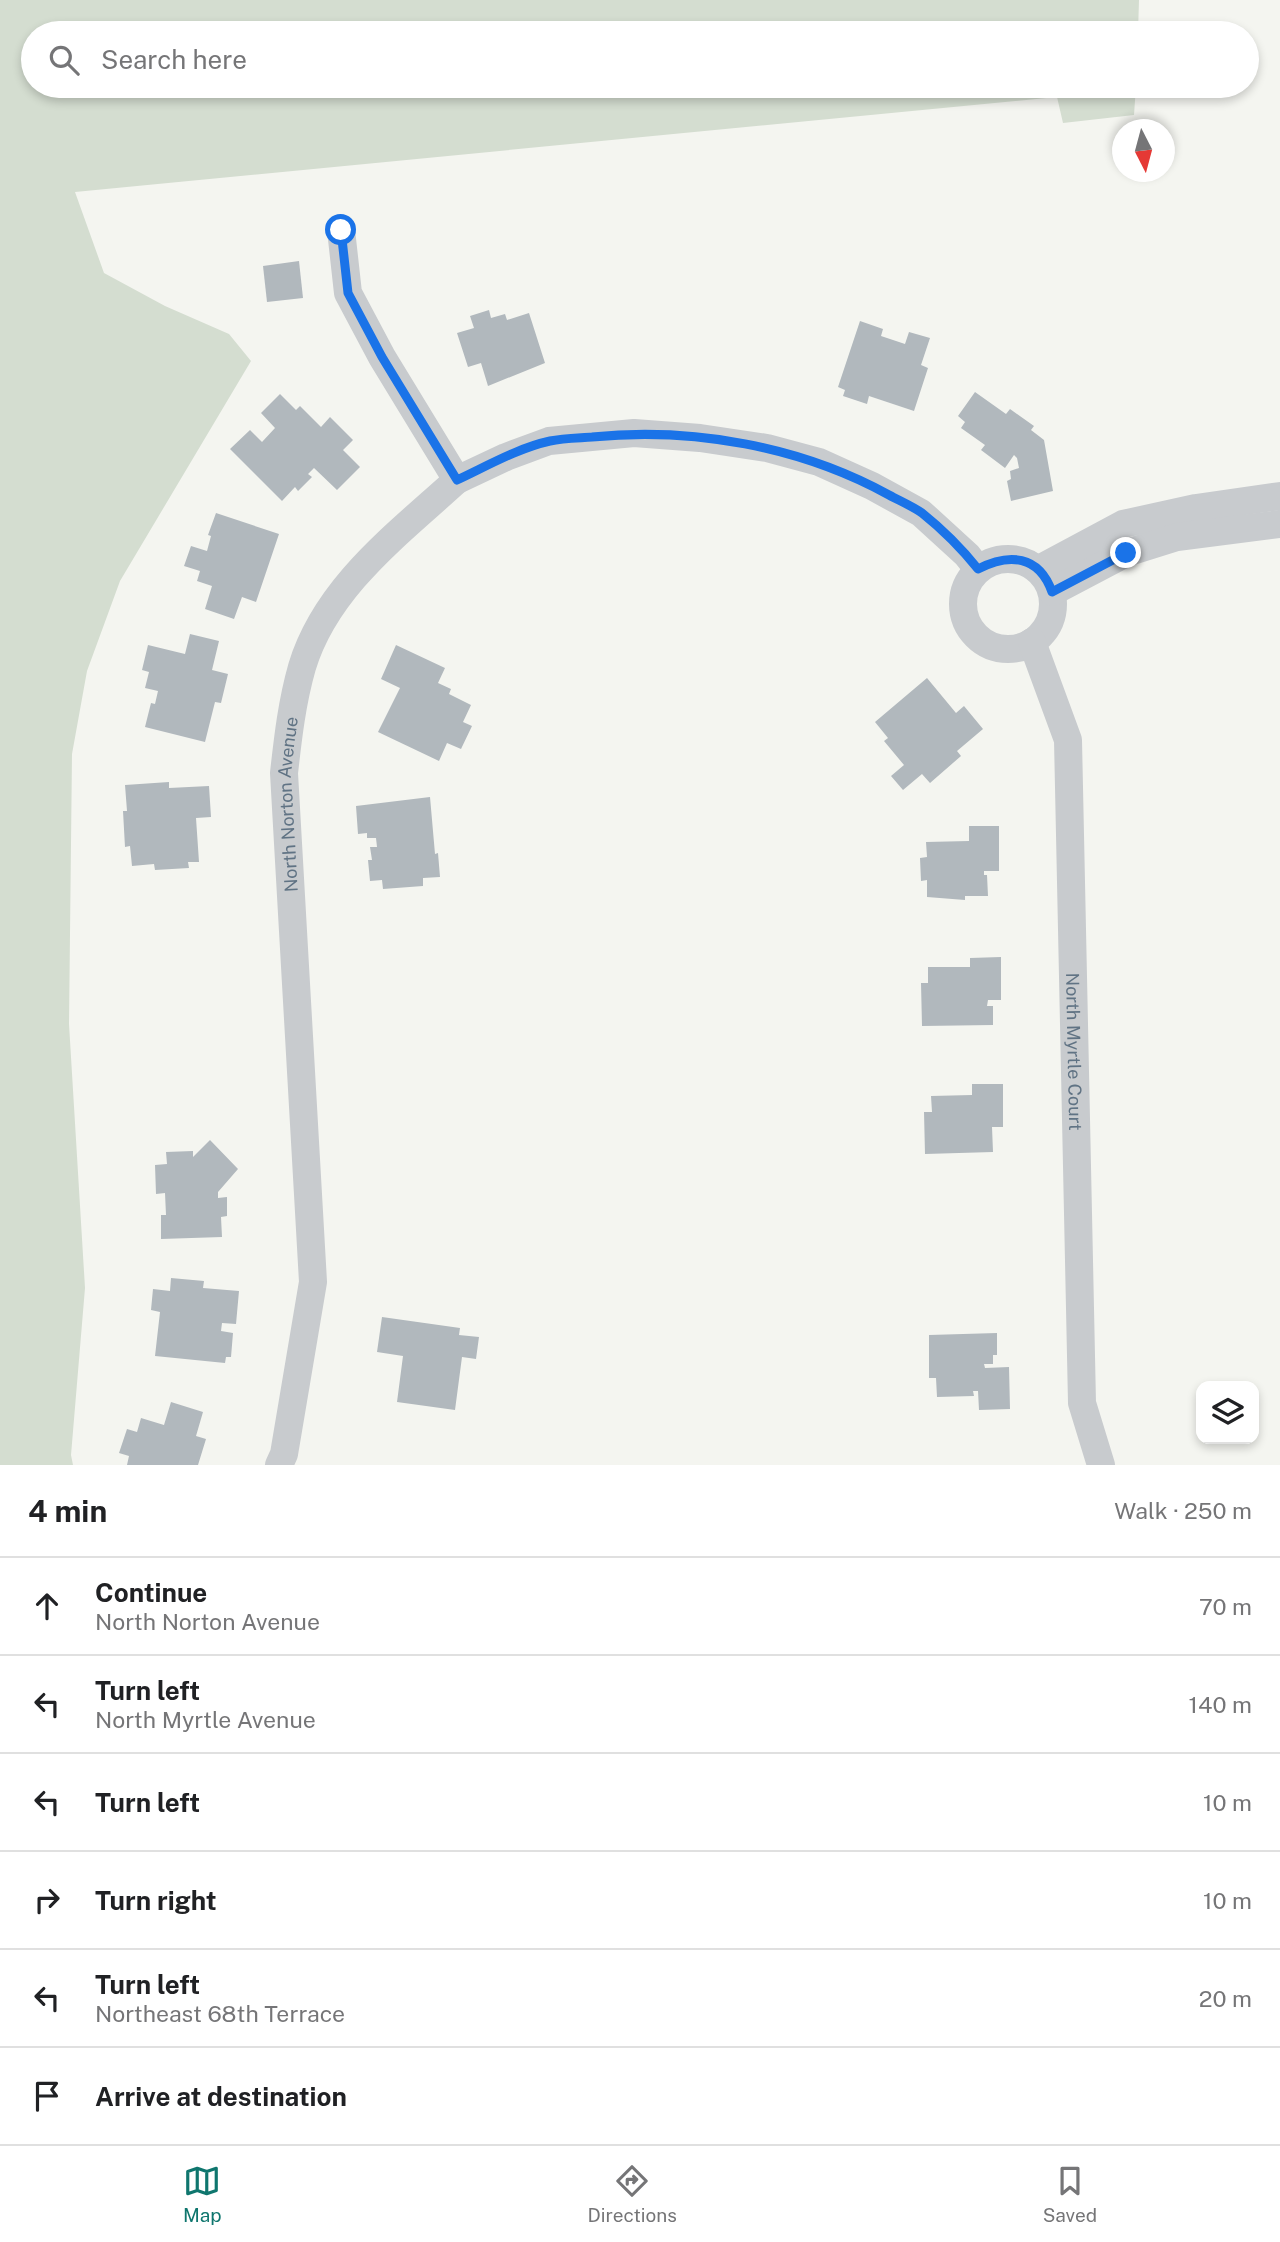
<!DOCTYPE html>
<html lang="en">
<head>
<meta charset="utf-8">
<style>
  :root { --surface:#fff; --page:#f2f2f2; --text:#202124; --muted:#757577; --line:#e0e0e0; --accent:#0f766e }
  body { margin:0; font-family:"Public Sans",sans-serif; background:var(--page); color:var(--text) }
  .controls { position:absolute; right:21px; bottom:21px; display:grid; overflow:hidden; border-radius:14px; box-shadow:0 4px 10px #0003 }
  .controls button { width:63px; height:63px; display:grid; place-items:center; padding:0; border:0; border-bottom:2px solid var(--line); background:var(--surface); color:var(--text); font:35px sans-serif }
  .compass { position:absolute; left:1112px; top:119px; width:63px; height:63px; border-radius:50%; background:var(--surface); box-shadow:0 4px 10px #0003; rotate:174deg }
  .stop { position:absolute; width:21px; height:21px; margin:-16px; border:5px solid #1a73e8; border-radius:50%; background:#fff }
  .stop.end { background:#1a73e8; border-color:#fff; box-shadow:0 2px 7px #0008 }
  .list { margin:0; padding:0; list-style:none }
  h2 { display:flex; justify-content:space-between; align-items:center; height:91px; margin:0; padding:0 28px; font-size:30px }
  h2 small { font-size:23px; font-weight:400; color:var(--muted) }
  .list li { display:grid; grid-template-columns:46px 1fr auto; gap:21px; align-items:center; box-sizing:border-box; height:98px; padding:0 28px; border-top:2px solid var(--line) }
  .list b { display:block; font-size:26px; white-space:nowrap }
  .list p { margin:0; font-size:23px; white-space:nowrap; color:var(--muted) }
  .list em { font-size:23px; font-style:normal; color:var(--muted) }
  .icon { flex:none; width:38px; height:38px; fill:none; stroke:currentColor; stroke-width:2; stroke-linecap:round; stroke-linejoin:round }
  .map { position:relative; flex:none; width:1280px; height:1465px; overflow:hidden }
  .search { position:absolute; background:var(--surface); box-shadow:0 4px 10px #0003; left:21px; right:21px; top:21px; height:77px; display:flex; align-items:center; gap:18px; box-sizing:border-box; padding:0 24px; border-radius:38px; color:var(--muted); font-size:26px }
  .sheet { height:679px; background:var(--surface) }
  nav { display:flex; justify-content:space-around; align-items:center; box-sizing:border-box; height:98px; border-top:2px solid var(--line); background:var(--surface); font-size:19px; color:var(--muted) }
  nav a { display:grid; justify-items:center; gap:4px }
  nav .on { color:var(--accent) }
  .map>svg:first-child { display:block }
  .green { fill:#d4ddd0 }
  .building { fill:#b1b8bd }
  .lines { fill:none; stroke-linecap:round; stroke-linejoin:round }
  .street { stroke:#c8cbce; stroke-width:28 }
  .route { stroke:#1a73e8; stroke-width:9 }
  .labels { text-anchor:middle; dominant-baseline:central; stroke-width:7; stroke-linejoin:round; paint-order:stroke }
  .street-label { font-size:18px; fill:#607384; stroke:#fff }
</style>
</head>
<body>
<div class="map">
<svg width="1280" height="1465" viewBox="0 0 1280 1465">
  <rect width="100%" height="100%" fill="#f4f5f0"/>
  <path class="green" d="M 0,0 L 1139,0 L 1138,33 L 33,33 L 33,86 L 1136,86 L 1134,115 L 1063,123 L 1057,97 L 75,192 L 104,273 L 165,306 L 229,334 L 251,361 L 120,581 L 87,671 L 72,754 L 69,1024 L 85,1288 L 71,1455 L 73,1465 L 0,1465 Z"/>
  <g class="building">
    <path d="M 299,261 L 303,298 L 267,302 L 263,266 Z"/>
    <path d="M 489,310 L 491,318 L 505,314 L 507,320 L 529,313 L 545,363 L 488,386 L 481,363 L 468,367 L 457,333 L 474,328 L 470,316 Z"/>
    <path d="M 860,321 L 883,329 L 881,336 L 905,344 L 909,332 L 930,338 L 921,365 L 928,368 L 914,411 L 869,396 L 867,404 L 843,396 L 845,390 L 838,387 Z"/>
    <path d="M 975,392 L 1006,414 L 1010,409 L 1034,426 L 1031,430 L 1044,440 L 1053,491 L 1011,501 L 1007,481 L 1011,479 L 1010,471 L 1019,468 L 1017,458 L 1014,455 L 1005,468 L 981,450 L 985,445 L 961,428 L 965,422 L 958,416 Z"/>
    <path d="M 280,394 L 296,410 L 300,406 L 321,427 L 330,417 L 353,440 L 343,450 L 360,467 L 337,490 L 314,468 L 308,474 L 312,477 L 298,491 L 295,487 L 282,501 L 230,449 L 250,430 L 262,442 L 275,428 L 261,413 Z"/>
    <path d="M 216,513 L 279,534 L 256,602 L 242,597 L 234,619 L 205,609 L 212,586 L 197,581 L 200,571 L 184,566 L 191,546 L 207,551 L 211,536 L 208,535 Z"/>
    <path d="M 190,634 L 219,641 L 212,670 L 228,674 L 221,703 L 215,702 L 205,742 L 145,727 L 151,703 L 155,704 L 158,691 L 145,688 L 149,672 L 142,670 L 148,645 L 185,654 Z"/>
    <path d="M 396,645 L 445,668 L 438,683 L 451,689 L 449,694 L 471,705 L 463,722 L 472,726 L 461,749 L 447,743 L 439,761 L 378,732 L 400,688 L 381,679 Z"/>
    <path d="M 927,678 L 956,713 L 964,706 L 983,729 L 957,751 L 961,756 L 930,783 L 922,774 L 903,790 L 891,776 L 904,765 L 884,741 L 888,738 L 875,722 Z"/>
    <path d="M 169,782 L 169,788 L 209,786 L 211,817 L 196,818 L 199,862 L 188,862 L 189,868 L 155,870 L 154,864 L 132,866 L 130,846 L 125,847 L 123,811 L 127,811 L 125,785 Z"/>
    <path d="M 430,797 L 435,854 L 438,853 L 440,877 L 423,878 L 423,886 L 383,889 L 382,880 L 370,881 L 368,860 L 372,860 L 370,847 L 377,847 L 376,838 L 367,838 L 367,833 L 358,834 L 356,806 Z"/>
    <path d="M 969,826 L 999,826 L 999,871 L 984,871 L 984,875 L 987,875 L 988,896 L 965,896 L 965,900 L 927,897 L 927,880 L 921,881 L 920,858 L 927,857 L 926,842 L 969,841 Z"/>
    <path d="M 1001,957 L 1001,1000 L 988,1000 L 987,1006 L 993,1006 L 993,1025 L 922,1026 L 921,983 L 928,983 L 928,967 L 970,967 L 970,958 Z"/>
    <path d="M 972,1084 L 1003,1084 L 1003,1127 L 992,1127 L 993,1152 L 925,1154 L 924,1112 L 932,1112 L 931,1096 L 972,1095 Z"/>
    <path d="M 210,1140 L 238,1169 L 218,1192 L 218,1198 L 227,1197 L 227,1216 L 221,1217 L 222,1237 L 161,1239 L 161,1215 L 166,1215 L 165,1193 L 156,1194 L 155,1165 L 167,1164 L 166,1152 L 193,1151 L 193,1157 Z"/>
    <path d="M 171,1278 L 204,1281 L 203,1288 L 239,1291 L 236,1324 L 222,1323 L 221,1331 L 233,1333 L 231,1357 L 226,1357 L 225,1363 L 155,1356 L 160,1312 L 151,1310 L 153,1289 L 170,1291 Z"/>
    <path d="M 382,1317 L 460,1328 L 459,1335 L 479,1337 L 476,1359 L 462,1357 L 455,1410 L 397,1402 L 403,1356 L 377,1352 Z"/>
    <path d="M 997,1333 L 997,1355 L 993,1355 L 993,1364 L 984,1364 L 985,1368 L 1009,1367 L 1010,1409 L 979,1410 L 978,1391 L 973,1391 L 974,1396 L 937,1397 L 936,1378 L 929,1378 L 929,1335 Z"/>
    <path d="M 171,1402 L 203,1412 L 196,1436 L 206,1439 L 198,1465 L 127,1465 L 129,1456 L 119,1453 L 127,1429 L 137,1432 L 141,1418 L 164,1425 Z"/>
  </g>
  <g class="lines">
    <g class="street">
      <path d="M 457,480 L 506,457 L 549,441 L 634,433 L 700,438 L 767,448 L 819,462 L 872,486 L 921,513 L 967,555 L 978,569"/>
      <circle cx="1008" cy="604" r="45"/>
      <path d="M 1039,569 L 1123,524 L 1196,508 L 1280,496"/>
      <path d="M 1052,592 L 1126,553 L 1177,537 L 1280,524"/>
      <path id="s1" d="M 1032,642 L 1068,740 L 1082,1403 L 1101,1465"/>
      <path id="s2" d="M 279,1465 L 284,1454 L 313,1282 L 284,773 C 288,737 292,702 302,667 C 326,587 398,534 457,480 L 382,357 L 348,293 L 341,230"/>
    </g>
  </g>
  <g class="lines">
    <path class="route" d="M 341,230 L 348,293 L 382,357 L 457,480 C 487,466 518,448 550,441 C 563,438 578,438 592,437 C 693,427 800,446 889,495 C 900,501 912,506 922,513 C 942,529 962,549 978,569 C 1009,553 1039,555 1052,592 L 1126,553"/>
  </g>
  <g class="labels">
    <g class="street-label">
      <text stroke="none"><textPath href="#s2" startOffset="665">North Norton Avenue</textPath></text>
      <text stroke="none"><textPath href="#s1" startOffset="416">North Myrtle Court</textPath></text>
    </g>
  </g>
</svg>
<div class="controls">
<button><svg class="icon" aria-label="layers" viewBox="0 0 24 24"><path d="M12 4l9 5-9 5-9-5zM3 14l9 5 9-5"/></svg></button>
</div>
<svg class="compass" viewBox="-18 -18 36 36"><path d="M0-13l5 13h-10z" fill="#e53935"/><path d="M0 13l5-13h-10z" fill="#757577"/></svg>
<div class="stop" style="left:341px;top:230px"></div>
<div class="stop end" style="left:1126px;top:553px"></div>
<div class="search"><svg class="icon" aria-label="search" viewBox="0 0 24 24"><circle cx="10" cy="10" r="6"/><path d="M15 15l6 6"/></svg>Search here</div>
</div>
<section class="sheet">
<h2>4 min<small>Walk · 250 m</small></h2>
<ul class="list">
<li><svg class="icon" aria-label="ahead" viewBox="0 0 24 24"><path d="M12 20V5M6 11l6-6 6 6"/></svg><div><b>Continue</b><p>North Norton Avenue</p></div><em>70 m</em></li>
<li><svg class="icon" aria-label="left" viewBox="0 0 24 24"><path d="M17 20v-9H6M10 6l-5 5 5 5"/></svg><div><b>Turn left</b><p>North Myrtle Avenue</p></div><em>140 m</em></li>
<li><svg class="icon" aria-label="left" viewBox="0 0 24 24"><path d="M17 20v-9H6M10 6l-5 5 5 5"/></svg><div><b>Turn left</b></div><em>10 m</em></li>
<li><svg class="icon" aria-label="right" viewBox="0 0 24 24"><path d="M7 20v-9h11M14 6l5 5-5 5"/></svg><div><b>Turn right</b></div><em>10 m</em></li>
<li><svg class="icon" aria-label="left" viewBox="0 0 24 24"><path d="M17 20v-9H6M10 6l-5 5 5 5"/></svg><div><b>Turn left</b><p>Northeast 68th Terrace</p></div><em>20 m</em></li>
<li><svg class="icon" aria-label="arrive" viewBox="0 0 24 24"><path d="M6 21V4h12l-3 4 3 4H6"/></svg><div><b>Arrive at destination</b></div></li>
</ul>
</section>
<nav>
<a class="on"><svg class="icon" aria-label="map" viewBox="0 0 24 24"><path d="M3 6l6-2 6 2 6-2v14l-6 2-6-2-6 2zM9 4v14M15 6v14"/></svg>Map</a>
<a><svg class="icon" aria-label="directions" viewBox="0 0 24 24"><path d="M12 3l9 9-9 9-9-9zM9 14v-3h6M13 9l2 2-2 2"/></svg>Directions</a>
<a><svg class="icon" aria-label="saved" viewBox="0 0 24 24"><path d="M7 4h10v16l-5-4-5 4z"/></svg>Saved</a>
</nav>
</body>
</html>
